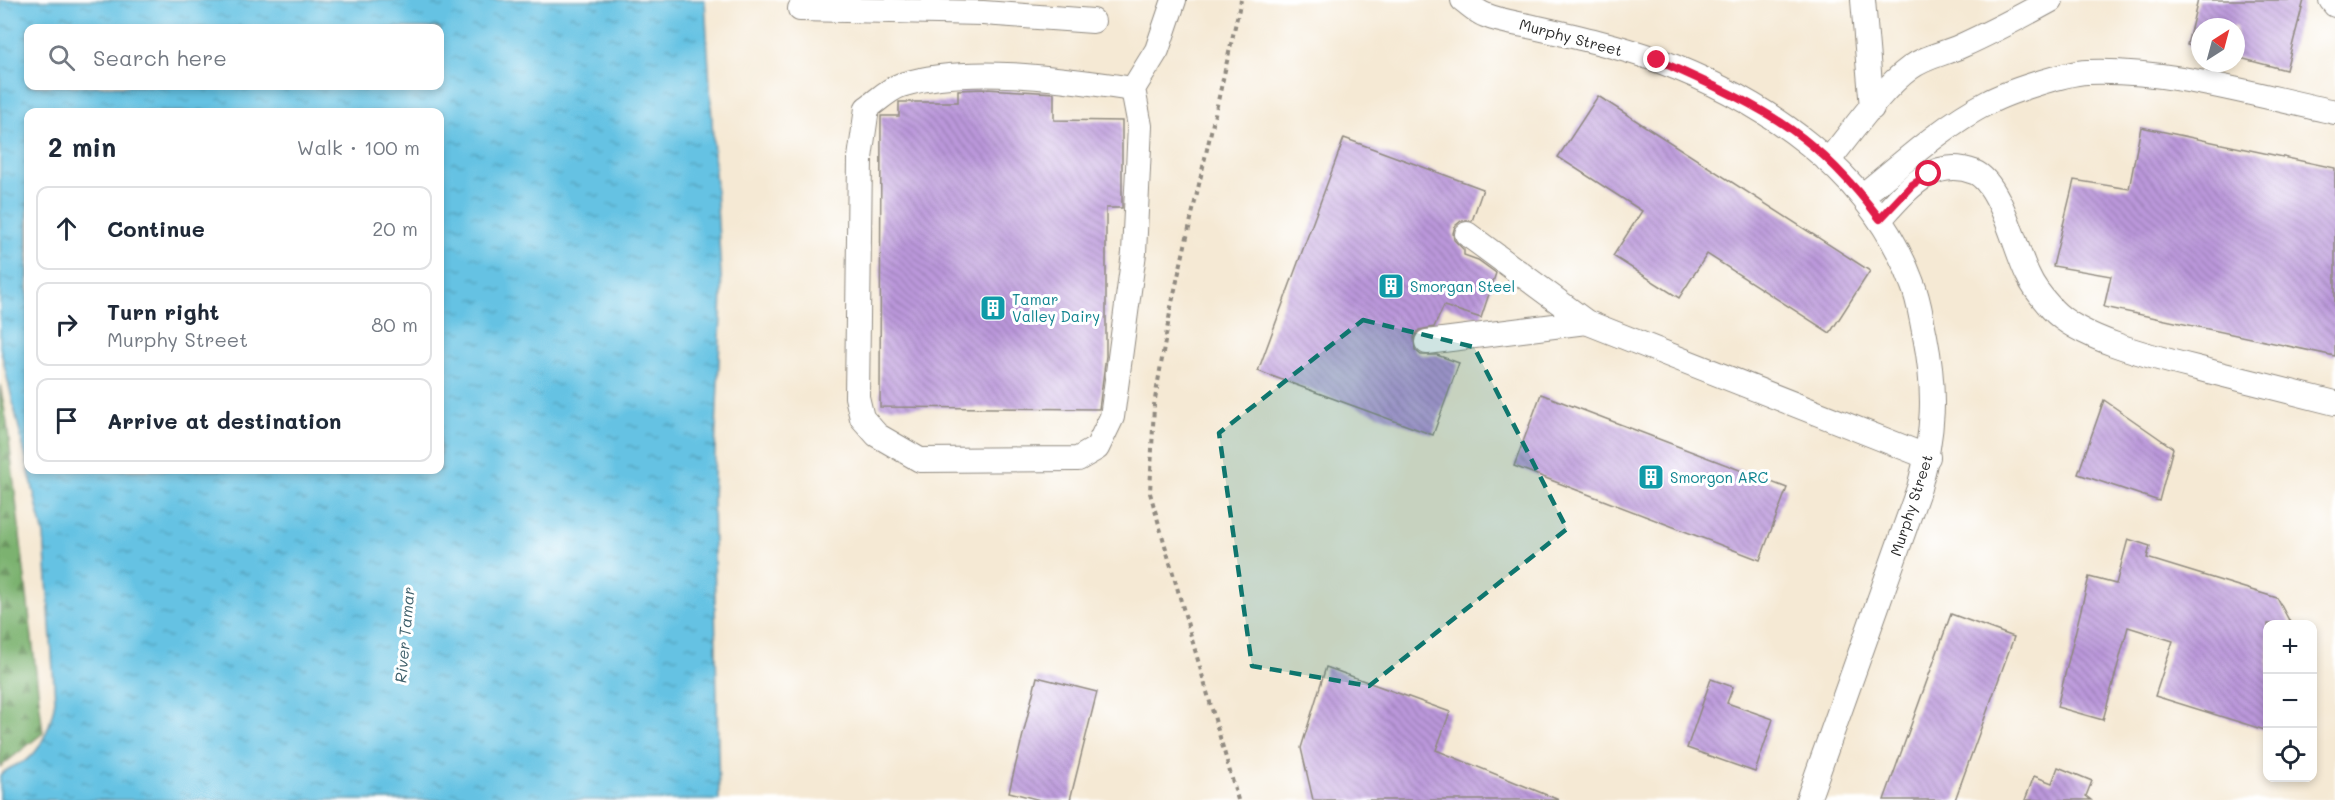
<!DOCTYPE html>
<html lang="en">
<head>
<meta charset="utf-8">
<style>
  :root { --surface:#fff; --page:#f6f6f7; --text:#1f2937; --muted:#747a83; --line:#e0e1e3 }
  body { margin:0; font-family:Mali,sans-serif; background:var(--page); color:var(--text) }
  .controls { position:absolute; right:18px; bottom:18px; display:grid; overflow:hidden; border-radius:12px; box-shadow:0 3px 9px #0003 }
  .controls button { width:54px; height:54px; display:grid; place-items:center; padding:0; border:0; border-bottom:2px solid var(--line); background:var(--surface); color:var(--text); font:30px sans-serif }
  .compass { position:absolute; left:2191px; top:18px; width:54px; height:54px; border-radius:50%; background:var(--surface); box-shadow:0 3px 9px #0003; rotate:36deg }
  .stop { position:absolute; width:18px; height:18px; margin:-14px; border:4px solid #e11d48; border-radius:50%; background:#fff }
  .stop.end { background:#e11d48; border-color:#fff; box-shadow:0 2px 6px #0008 }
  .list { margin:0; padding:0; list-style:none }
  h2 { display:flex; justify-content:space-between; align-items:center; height:78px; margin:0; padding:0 24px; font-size:26px }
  h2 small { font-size:20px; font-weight:400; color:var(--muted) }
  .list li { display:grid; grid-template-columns:39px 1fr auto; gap:18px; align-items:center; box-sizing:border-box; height:84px; margin:0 12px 12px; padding:0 12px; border:2px solid var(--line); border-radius:12px }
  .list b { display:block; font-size:22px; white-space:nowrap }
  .list p { margin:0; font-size:20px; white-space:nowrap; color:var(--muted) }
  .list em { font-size:20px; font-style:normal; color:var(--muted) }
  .icon { flex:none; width:33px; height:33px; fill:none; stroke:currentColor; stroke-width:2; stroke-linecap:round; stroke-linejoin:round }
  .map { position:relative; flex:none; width:2335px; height:800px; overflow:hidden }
  .search { position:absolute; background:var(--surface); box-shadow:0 3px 9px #0003; left:24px; top:24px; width:420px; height:66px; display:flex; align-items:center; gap:15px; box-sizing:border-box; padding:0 21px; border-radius:12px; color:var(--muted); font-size:22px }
  .panel { position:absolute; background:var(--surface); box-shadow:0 3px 9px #0003; left:24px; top:108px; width:420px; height:366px; border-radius:12px }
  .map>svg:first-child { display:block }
  .forest { fill:url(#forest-firs); stroke:#546e4d; stroke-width:1.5 }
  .water { fill:url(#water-ripples); stroke:#487687; stroke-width:1.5; fill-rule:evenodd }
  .building { fill:url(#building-back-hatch) }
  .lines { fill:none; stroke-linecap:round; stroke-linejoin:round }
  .minor-casing { stroke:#908a80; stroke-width:26 }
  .path { stroke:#908a80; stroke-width:4; stroke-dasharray:4.5 4.5; stroke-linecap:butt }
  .minor { stroke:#fff; stroke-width:24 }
  .route { stroke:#e11d48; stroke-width:8 }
  .marked { fill:#0f766e; fill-opacity:0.2; stroke:#0f766e; stroke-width:4.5; stroke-dasharray:12 8; stroke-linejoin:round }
  .labels { text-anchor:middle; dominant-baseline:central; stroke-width:6; stroke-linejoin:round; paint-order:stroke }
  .street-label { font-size:15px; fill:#2b2b2b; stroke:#fff }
  .culture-label { font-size:15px; fill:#0d838f; stroke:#fff; text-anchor:start }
  .water-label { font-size:16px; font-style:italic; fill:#3f606b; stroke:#fff }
</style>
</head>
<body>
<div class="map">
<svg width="2335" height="800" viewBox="0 0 2335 800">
  <defs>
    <pattern id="forest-firs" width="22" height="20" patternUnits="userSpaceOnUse" patternTransform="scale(1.5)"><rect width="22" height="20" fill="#7cb26f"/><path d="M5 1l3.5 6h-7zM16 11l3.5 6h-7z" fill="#66915b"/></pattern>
    <pattern id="water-ripples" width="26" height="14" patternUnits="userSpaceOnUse" patternTransform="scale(1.5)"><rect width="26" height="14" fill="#65c2e3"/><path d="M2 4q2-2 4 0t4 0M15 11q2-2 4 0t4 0" fill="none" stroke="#539eb8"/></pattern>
    <pattern id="building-back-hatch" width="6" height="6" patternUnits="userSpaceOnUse" patternTransform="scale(1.5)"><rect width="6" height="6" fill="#bb98db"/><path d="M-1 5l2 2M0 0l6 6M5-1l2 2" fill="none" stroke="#987cb2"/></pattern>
  </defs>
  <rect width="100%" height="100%" fill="#fff"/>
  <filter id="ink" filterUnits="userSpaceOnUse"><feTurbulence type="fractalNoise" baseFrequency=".0167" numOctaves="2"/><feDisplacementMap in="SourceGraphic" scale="12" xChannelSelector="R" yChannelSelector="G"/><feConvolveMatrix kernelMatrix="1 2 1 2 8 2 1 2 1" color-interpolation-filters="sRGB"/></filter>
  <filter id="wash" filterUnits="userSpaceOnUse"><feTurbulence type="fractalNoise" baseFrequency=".008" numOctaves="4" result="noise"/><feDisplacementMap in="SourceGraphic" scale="24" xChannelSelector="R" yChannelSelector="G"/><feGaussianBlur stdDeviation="1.35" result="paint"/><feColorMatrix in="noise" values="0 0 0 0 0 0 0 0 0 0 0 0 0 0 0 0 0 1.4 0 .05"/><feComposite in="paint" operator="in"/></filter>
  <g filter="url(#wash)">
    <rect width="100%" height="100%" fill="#f5e9d4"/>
    <path class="forest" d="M 0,385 L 7,423 L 43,733 L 0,767 Z"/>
    <path class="water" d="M 0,0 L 705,0 L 722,292 L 713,499 L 719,800 L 0,800 L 0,776 C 7,767 19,765 28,759 C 44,747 52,719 55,700 L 44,536 L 0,347 ZM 28,28 L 440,28 L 440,86 L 28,86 ZM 28,112 L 440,112 L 440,470 L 28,470 Z"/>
    <g id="blocks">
      <g class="building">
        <path d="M 2198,0 L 2304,0 L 2286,70 L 2236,57 L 2236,27 L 2200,27 L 2200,48 L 2187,45 Z"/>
        <path d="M 986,89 L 1054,93 L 1054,120 L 1122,121 L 1122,208 L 1106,208 L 1106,356 L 1099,409 L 880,407 L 881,116 L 899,116 L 899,102 L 958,102 L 958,90 Z"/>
        <path d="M 1598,96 L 1870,271 L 1830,333 L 1707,254 L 1679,298 L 1613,256 L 1642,211 L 1558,157 Z"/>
        <path d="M 2141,127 L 2335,168 L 2335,356 L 2104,307 L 2111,276 L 2053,266 L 2074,180 L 2129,189 Z"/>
        <path d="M 1344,138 L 1483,189 L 1472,221 L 1461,221 L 1455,226 L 1453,233 L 1454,240 L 1464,250 L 1464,255 L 1478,260 L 1496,273 L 1481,318 L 1444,306 L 1434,327 L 1419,330 L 1414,337 L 1415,350 L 1421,355 L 1437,355 L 1459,363 L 1433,435 L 1258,371 Z"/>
        <path d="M 1541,394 L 1787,488 L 1760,560 L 1514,466 Z"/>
        <path d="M 2104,400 L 2173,448 L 2159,501 L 2078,474 Z"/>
        <path d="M 2128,539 L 2150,546 L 2147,558 L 2277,598 L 2291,624 L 2268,624 L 2268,731 L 2155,696 L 2173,641 L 2128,627 L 2103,720 L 2057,707 L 2089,577 L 2116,584 Z"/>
        <path d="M 1951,614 L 2014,637 L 1955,800 L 1884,800 Z"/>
        <path d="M 1326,667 L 1450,712 L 1436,750 L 1559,800 L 1313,800 L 1301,748 Z"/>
        <path d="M 1037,677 L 1097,692 L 1070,800 L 1040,800 L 1009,792 Z"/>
        <path d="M 1711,679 L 1733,687 L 1727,703 L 1773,719 L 1755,772 L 1687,748 Z"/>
        <path d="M 2058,767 L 2092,781 L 2086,796 L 2091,800 L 2025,800 L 2034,776 L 2052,783 Z"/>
      </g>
    </g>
  </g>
  <g filter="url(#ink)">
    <use href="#blocks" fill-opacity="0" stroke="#908a80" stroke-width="1.5"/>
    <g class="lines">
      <g class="minor-casing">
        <g id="minor">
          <path d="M 1463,0 C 1470,5 1477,12 1485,15 C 1501,22 1522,24 1538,28 C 1578,37 1618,46 1657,60 C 1764,100 1871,171 1912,283 C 1919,299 1921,318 1925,336 C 1936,392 1934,433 1919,488 L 1808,800"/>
          <path d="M 1863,0 L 1872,108"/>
          <path d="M 2331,0 L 2335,5"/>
          <path d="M 800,9 L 983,13 L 1093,21"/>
          <path d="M 1133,89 C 1065,79 968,64 901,85 C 889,89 877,101 867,108 L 860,158 L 857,397 L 862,418 L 877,435 L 920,460 L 1078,459 L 1097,448 L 1112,417 L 1134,253 L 1140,126 L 1133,89 L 1157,50 L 1174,0"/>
          <path d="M 1828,161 C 1852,132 1881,89 1910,68 C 1926,56 1944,54 1961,46 C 1992,32 2022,16 2051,0"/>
          <path d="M 1862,196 C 1903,163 1941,127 1987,103 C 2007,92 2065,73 2087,72 C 2171,69 2254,95 2335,112"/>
          <path d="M 1880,219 C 1906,191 1932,156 1974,172 C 2001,183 2015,250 2028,275 C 2033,287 2043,299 2052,309 C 2083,343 2171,361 2216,373 C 2255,383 2295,393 2335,403"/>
          <path d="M 1467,234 L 1586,322 L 1928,457"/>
          <path d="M 1427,342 L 1586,322"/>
        </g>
      </g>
      <path class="path" d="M 1238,800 L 1150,493 L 1154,405 L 1171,307 L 1241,0"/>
      <use href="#minor" class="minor"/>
    </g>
  </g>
  <g class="lines" filter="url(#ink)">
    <path class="route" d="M 1657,60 C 1703,81 1751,101 1792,130 C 1826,154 1855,186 1880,219 L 1912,185 L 1929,174"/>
  </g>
  <path class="marked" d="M 1363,320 L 1474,347 L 1567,529 L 1369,686 L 1252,666 L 1219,433 Z"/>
  <defs>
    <g id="building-square" transform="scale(1.35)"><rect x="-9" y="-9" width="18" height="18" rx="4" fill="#0f9aa8" stroke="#fff"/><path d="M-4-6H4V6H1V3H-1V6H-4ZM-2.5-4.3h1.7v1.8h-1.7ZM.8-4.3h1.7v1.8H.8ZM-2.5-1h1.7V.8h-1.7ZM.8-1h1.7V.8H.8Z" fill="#fff"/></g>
  </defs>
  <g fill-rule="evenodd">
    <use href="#building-square" x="1391" y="286"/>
    <use href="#building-square" x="993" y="308"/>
    <use href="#building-square" x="1651" y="477"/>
  </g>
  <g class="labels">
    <g class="street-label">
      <text transform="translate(1571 37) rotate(15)">Murphy Street</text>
      <text transform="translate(1911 505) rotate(-72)">Murphy Street</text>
    </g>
    <g class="culture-label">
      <text x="1410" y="286">Smorgan Steel</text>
      <text x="1012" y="299">Tamar<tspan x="1012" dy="17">Valley Dairy</tspan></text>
      <text x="1670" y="477">Smorgon ARC</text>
    </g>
    <g class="water-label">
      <text transform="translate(404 635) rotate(-85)">River Tamar</text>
    </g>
  </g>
</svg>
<div class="controls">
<button>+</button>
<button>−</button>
<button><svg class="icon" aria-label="locate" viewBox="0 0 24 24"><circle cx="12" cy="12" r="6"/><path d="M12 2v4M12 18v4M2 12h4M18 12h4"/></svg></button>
</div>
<svg class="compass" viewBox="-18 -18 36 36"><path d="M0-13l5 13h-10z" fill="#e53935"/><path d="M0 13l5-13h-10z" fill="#747a83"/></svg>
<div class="stop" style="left:1929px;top:174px"></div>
<div class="stop end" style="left:1657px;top:60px"></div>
<div class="search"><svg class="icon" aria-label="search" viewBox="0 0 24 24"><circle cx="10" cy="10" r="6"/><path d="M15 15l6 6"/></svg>Search here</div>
<section class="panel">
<h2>2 min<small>Walk · 100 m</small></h2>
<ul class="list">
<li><svg class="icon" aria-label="ahead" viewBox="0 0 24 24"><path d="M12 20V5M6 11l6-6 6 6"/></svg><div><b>Continue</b></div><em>20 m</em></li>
<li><svg class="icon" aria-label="right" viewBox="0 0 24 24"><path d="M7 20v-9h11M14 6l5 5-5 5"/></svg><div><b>Turn right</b><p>Murphy Street</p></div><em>80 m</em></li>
<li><svg class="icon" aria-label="arrive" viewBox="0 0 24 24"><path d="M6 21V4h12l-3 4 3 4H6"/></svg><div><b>Arrive at destination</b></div></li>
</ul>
</section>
</div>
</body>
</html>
